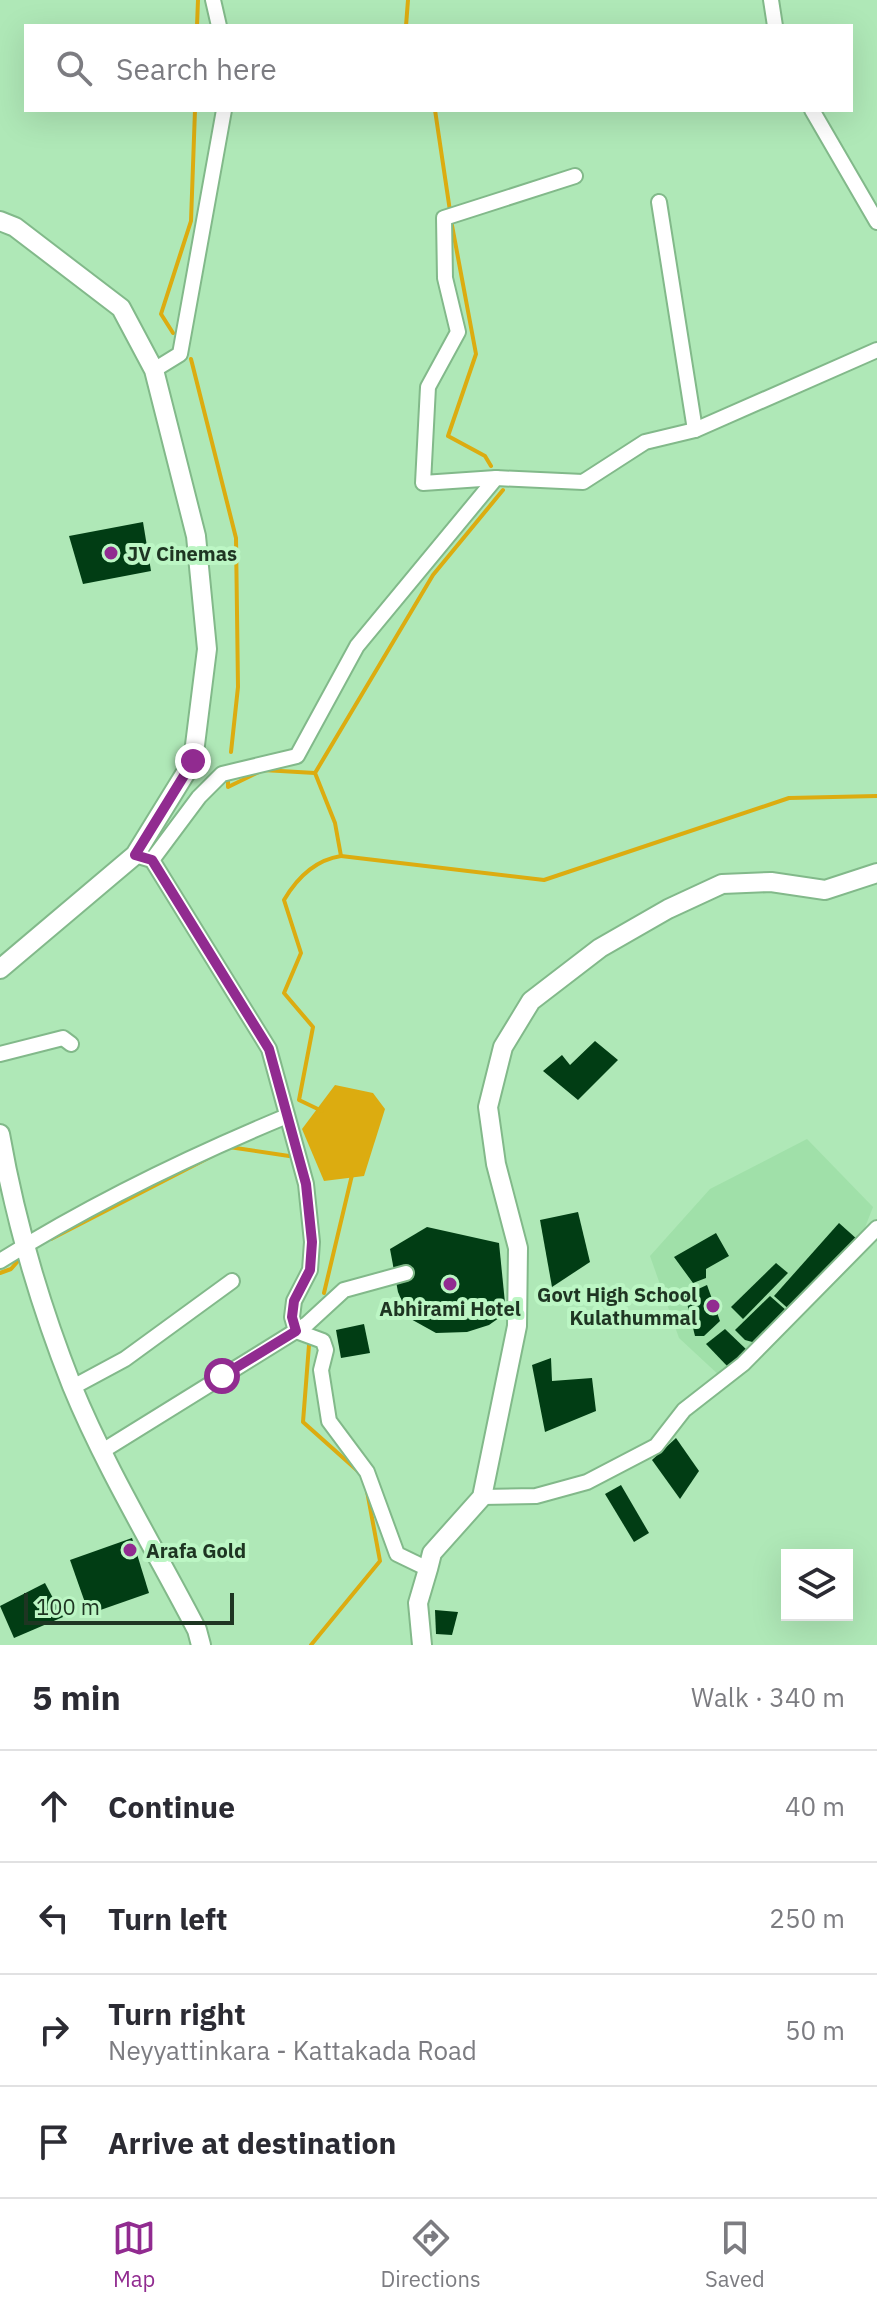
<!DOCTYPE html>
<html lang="en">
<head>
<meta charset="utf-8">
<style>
  :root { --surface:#fff; --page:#f2f2f3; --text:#2b2b33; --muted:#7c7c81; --line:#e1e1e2; --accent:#912b90 }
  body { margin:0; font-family:"IBM Plex Sans",sans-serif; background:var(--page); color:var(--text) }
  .controls { position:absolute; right:24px; bottom:24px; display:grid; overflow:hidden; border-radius:0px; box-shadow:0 8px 32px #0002 }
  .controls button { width:72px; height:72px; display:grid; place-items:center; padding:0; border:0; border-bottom:2px solid var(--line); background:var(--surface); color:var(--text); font:40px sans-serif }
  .scale { position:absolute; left:24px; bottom:20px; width:210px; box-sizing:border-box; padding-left:8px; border:4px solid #1e3522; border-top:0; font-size:22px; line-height:28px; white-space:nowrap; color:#1e3522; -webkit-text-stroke:6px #bcf6c4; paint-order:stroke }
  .stop { position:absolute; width:24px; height:24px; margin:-18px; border:6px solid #912b90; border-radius:50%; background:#fff }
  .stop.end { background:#912b90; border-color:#fff; box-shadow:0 2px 8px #0008 }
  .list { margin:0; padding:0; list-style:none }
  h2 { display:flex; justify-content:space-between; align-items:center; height:104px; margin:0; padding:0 32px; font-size:34px }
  h2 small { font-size:26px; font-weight:400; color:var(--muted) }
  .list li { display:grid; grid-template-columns:52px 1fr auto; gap:24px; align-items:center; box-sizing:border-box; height:112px; padding:0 32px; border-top:2px solid var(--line) }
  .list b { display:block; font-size:30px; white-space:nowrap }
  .list p { margin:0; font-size:26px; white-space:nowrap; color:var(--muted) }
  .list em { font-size:26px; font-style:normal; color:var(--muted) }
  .icon { flex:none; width:44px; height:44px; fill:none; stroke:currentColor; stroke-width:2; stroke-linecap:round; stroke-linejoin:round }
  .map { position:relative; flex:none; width:877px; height:1645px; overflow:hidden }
  .search { position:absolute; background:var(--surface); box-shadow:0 8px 32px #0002; left:24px; right:24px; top:24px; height:88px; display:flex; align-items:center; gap:20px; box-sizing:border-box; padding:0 28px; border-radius:0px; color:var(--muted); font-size:30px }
  .sheet { height:552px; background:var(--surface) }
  nav { display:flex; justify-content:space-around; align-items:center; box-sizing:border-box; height:112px; border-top:2px solid var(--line); background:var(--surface); font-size:22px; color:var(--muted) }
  nav a { display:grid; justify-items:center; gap:4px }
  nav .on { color:var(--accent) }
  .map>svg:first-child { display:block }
  .built { fill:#a0e0a9 }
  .water { fill:#dcac10 }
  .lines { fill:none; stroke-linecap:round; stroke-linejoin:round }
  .stream { stroke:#dcac10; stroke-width:4 }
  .building { fill:#013d14 }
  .street-casing { stroke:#82b98a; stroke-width:18 }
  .secondary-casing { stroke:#82b98a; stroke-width:22 }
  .street { stroke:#fff; stroke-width:14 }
  .secondary { stroke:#fff; stroke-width:18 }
  .route { stroke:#912b90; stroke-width:10 }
  .poi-dot { fill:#912b90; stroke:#bcf6c4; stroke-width:3 }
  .labels { text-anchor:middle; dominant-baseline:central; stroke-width:8; stroke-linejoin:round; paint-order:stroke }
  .poi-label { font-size:20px; font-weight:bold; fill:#1e3522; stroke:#bcf6c4; text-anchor:start }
</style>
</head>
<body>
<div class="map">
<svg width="877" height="1645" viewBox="0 0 877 1645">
  <rect width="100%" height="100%" fill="#afe8b7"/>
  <path class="built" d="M 807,1139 L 873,1207 L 862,1235 L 721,1377 L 679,1338 L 650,1256 L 710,1189 Z"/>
  <path class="water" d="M 335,1085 L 373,1093 L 385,1109 L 364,1176 L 324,1181 L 302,1129 Z"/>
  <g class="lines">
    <g class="stream">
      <path d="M 197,26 L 198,0"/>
      <path d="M 406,26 L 408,0"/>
      <path d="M 435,110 L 450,211"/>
      <path d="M 451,220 L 476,354 L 448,436 L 485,456 L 491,466"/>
      <path d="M 173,333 L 161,314 L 191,221 L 195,110"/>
      <path d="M 191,359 L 236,538 L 238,687 L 231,752"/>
      <path d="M 228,778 L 228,787 L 263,770 L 315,773"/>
      <path d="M 341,856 L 544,880 L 789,798 L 877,796"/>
      <path d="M 322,1111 L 299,1100 L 313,1027 L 284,993 L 301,953 L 284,900 C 297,878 315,860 341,856 L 335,823 L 315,773 L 433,575 L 503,490"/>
      <path d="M 229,1147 L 289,1156"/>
      <path d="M 51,1239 L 214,1155"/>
      <path d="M 0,1273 L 11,1269 L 18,1261"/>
      <path d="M 324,1293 L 352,1175"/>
      <path d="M 309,1345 L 303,1422 L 359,1472"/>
      <path d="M 311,1645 L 380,1561 L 367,1491"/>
    </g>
  </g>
  <g class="building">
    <path d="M 143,522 L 151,571 L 83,584 L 69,536 Z"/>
    <path d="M 595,1041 L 618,1060 L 578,1100 L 543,1071 L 562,1055 L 570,1065 Z"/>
    <path d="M 578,1212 L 590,1262 L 552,1287 L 540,1220 Z"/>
    <path d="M 839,1223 L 858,1240 L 792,1312 L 774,1296 Z"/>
    <path d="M 427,1227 L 499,1243 L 506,1313 L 489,1325 L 467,1332 L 436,1333 L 409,1318 L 398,1292 L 390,1249 Z"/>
    <path d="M 716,1233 L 729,1256 L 706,1269 L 706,1278 L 693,1283 L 674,1257 Z"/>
    <path d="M 776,1263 L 788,1273 L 743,1319 L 731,1307 Z"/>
    <path d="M 707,1285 L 720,1321 L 704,1336 L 695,1336 L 685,1295 Z"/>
    <path d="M 770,1296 L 787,1311 L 756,1343 L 745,1340 L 735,1330 Z"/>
    <path d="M 364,1324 L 370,1353 L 341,1358 L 336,1330 Z"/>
    <path d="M 725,1329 L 749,1352 L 729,1368 L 706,1344 Z"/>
    <path d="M 551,1358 L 552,1381 L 592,1378 L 596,1411 L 545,1432 L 532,1365 Z"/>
    <path d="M 676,1438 L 699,1471 L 680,1499 L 652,1460 Z"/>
    <path d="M 621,1485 L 649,1533 L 634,1542 L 605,1494 Z"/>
    <path d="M 132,1538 L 149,1593 L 89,1614 L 70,1560 Z"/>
    <path d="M 45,1583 L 63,1617 L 14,1638 L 0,1606 Z"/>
    <path d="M 435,1610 L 458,1612 L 452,1635 L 436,1634 Z"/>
  </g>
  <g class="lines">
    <g class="street-casing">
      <g id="street">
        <path d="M 213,0 L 219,26"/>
        <path d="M 771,0 L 775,26"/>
        <path d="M 812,110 L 877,222"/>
        <path d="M 659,202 L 695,430"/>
        <path d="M 154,370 L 180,354 L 224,110"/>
        <path d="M 496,478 L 423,483 L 428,387 L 458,332 L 445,278 L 444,218 L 575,176"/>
        <path d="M 135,855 L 152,860 L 199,797 L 222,774 L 297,756 L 357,646 L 496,478 L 583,482 L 645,442 L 695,430 L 877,350"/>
        <path d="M 152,860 L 269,1049 L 306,1184 L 312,1242 L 310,1270 L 294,1301 L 292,1317 L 296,1331 L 323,1341 L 326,1350 L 321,1370 L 329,1421 L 367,1472 L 397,1554 L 428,1569"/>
        <path d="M 0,1054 L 63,1038 L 71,1044"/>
        <path d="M 0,1261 C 91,1204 188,1157 287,1116"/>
        <path d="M 73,1387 L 125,1359 L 232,1281"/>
        <path d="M 104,1450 L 307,1324 L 344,1290 L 406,1273"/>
        <path d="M 482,1497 L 536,1496 L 587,1482 L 656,1446 L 684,1410 L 743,1364 L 877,1228"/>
      </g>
    </g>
    <g class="secondary-casing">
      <g id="secondary">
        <path d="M 0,221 L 15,227 L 121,308 L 154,370 L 196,536 L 207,649 L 193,761 L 135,855 L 0,969"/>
        <path d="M 0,1134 C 15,1220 40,1305 72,1386 C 106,1469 155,1549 197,1630 L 201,1645"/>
        <path d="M 422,1645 L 418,1603 L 428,1569 L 432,1553 L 482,1497 L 517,1326 L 518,1248 L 496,1164 L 488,1107 L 503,1047 L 531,1001 L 600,948 L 668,909 L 722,884 L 771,882 L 825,890 L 877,873"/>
      </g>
    </g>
    <use href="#street" class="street"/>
    <use href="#secondary" class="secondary"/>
  </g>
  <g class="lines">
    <path class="route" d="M 193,761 L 135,855 L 152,860 L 269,1049 L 306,1184 L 312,1242 L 310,1270 L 294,1301 L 292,1317 L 296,1331 L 222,1376"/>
  </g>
  <g class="poi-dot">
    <circle cx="111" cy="553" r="8"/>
    <circle cx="450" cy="1284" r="8"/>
    <circle cx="713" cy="1306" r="8"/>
    <circle cx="130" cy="1550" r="8"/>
  </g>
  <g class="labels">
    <g class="poi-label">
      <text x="127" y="553">JV Cinemas</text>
      <text x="697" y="1294" text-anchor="end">Govt High School<tspan x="697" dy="23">Kulathummal</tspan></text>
      <text x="450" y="1308" text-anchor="middle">Abhirami Hotel</text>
      <text x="146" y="1550">Arafa Gold</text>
    </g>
  </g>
</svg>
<div class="controls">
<button><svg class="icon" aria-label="layers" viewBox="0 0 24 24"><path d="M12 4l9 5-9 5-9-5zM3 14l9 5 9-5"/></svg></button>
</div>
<div class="scale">100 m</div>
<div class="stop" style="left:222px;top:1376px"></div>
<div class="stop end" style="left:193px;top:761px"></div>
<div class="search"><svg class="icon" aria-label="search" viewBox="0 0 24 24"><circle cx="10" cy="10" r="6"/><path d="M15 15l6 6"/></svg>Search here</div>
</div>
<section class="sheet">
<h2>5 min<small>Walk · 340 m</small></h2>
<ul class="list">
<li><svg class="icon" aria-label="ahead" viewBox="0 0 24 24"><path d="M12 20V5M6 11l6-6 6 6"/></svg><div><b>Continue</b></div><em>40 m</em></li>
<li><svg class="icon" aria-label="left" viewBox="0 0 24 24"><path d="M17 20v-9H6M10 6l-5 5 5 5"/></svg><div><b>Turn left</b></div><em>250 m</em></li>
<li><svg class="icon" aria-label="right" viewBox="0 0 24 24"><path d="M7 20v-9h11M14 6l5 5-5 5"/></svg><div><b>Turn right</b><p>Neyyattinkara - Kattakada Road</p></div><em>50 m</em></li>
<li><svg class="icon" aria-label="arrive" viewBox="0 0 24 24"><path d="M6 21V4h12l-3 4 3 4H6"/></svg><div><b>Arrive at destination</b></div></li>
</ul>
</section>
<nav>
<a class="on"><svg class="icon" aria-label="map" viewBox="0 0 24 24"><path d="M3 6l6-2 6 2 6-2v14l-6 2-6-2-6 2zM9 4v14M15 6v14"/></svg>Map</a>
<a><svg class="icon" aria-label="directions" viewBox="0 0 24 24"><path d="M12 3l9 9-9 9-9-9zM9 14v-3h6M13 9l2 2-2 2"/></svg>Directions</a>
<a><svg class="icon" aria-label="saved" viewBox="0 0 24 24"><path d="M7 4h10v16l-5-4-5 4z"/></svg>Saved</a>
</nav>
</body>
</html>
